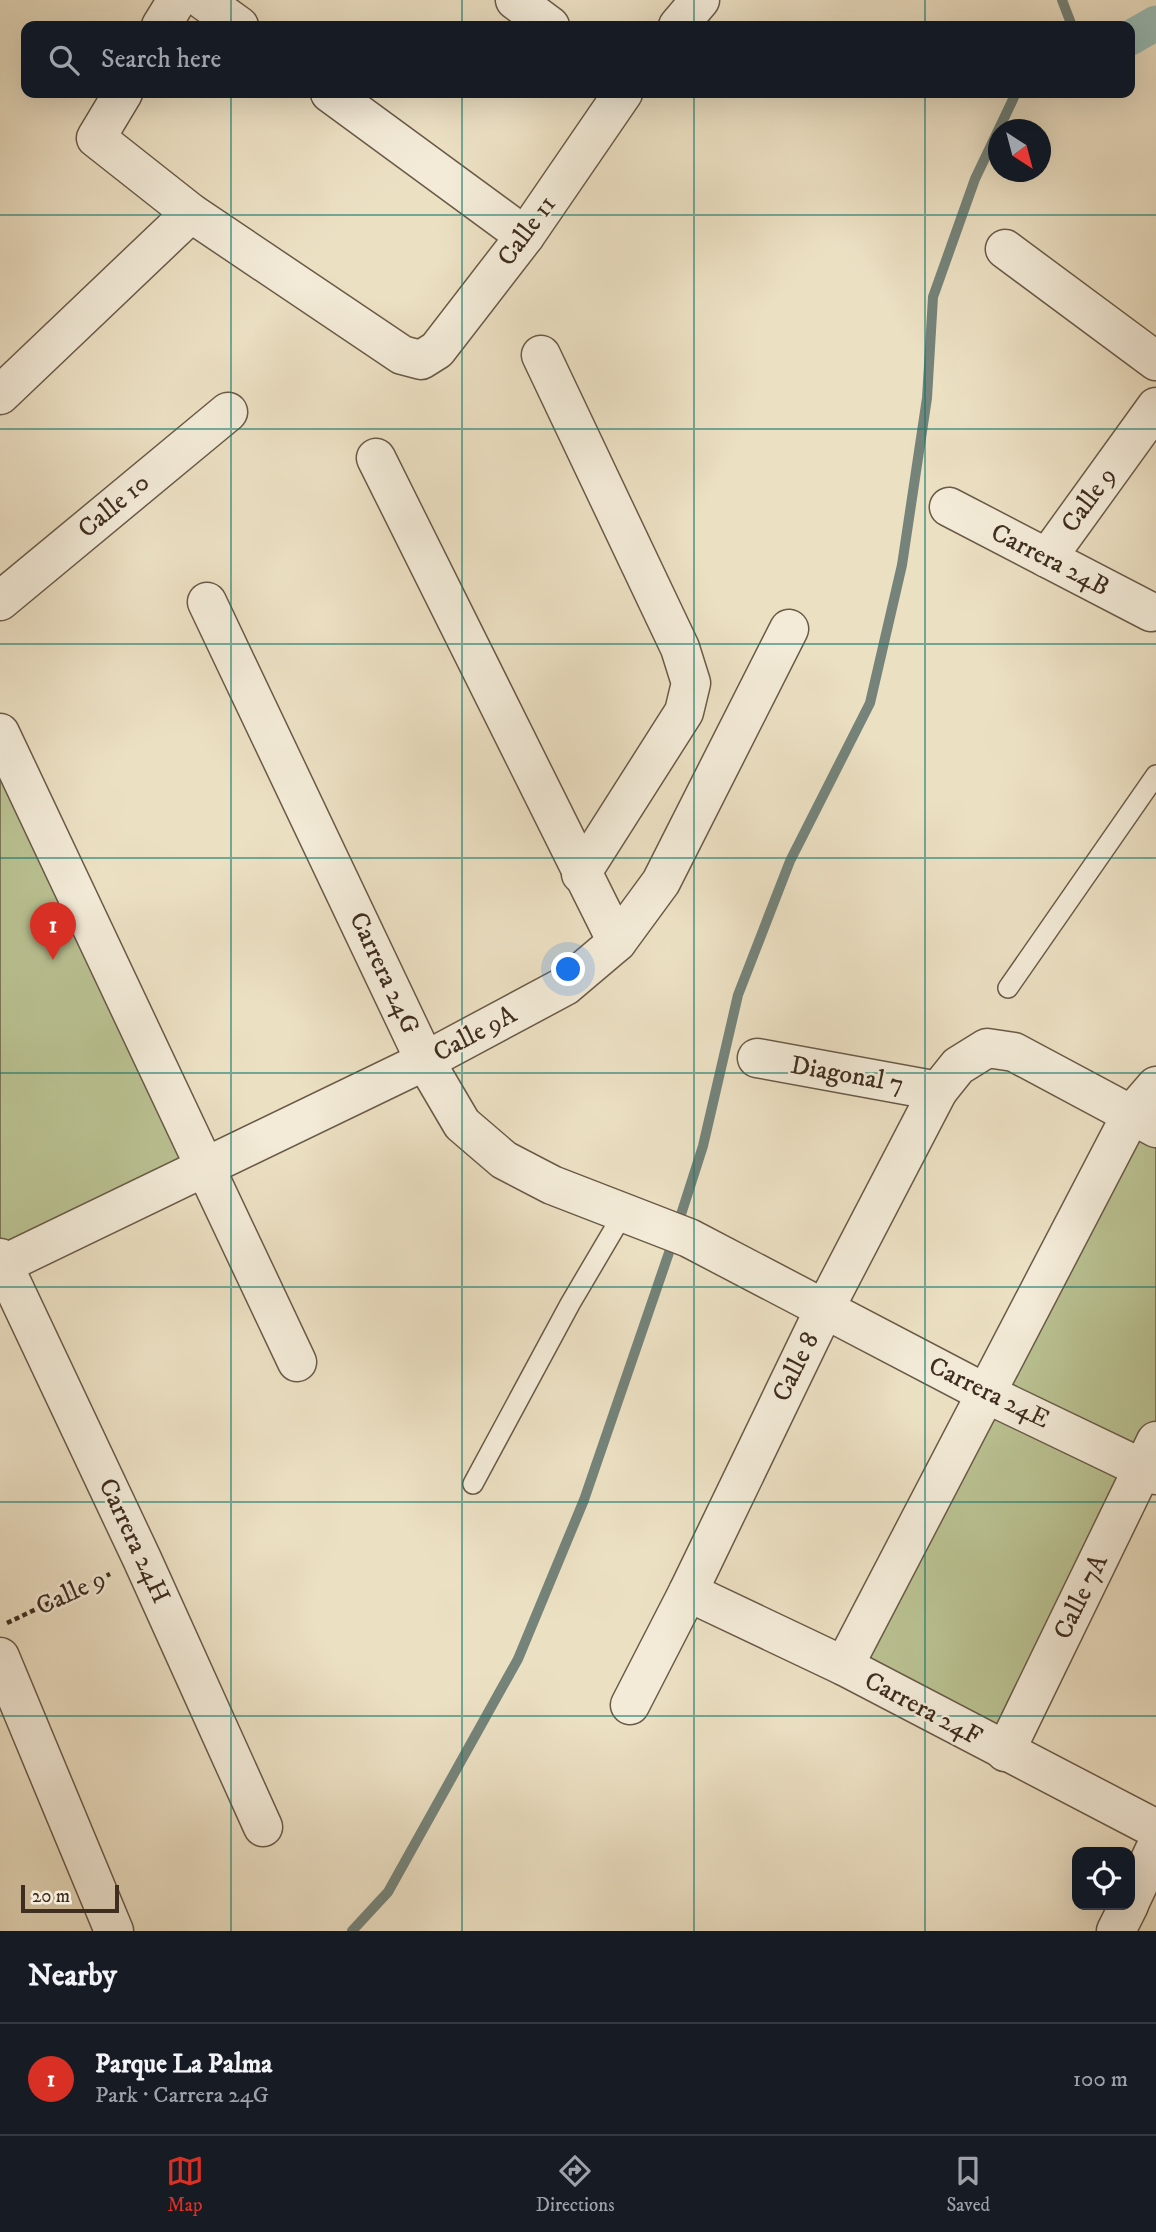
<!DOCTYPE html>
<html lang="en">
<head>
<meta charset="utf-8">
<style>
  :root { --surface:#171b24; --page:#242831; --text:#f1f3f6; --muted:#9ea1a6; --line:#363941; --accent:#d93025 }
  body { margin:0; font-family:"IM FELL DW Pica",serif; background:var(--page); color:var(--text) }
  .controls { position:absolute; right:21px; bottom:21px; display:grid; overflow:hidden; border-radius:14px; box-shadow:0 7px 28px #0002 }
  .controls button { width:63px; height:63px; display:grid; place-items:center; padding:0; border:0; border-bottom:2px solid var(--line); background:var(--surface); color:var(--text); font:35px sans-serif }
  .compass { position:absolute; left:988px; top:119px; width:63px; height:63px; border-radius:50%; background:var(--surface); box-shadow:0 7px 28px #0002; rotate:144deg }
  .scale { position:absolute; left:21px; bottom:18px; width:98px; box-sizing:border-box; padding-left:7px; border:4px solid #3f2d1f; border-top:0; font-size:19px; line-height:24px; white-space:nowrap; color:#3f2d1f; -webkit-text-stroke:5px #f3ebd8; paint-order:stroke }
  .you { position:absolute; left:569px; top:970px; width:24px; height:24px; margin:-18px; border:5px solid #fff; border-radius:50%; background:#1a73e8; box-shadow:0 0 0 10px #1a73e833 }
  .badge { display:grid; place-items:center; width:46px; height:46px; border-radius:50%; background:var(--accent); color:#fff; font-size:23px; font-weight:700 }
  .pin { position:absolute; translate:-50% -58px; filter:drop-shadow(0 2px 4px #0008) }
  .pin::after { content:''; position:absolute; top:37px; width:24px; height:21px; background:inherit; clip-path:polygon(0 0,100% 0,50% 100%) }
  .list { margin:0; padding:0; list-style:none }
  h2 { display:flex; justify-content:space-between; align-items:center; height:91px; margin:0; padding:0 28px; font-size:30px }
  h2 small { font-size:23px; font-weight:400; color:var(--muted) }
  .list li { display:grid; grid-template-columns:46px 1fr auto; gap:21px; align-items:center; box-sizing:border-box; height:112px; padding:0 28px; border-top:2px solid var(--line) }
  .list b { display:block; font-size:26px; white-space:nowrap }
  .list p { margin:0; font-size:23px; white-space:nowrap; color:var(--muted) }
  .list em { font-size:23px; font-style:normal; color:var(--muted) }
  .icon { flex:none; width:38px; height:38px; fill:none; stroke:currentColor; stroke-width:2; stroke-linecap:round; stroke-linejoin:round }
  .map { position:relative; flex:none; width:1156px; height:1931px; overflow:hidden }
  .search { position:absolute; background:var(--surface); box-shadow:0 7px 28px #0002; left:21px; right:21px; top:21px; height:77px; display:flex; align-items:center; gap:18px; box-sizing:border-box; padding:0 24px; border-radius:14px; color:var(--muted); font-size:26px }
  .sheet { height:203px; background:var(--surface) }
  nav { display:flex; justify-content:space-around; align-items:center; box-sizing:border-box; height:98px; border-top:2px solid var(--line); background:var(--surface); font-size:19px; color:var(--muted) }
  nav a { display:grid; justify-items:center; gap:4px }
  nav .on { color:var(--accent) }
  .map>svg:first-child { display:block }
  .green { fill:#bac292; stroke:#7c7858; stroke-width:2 }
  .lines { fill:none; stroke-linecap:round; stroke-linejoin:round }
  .stream { stroke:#75837a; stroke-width:10 }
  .canal { stroke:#99bdb6; stroke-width:35 }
  .service-casing { stroke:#6a5a48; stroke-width:22 }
  .minor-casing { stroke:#6a5a48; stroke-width:41 }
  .path { stroke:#3f2d1f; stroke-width:4.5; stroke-dasharray:5 3.5; stroke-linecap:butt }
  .service { stroke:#f3ebd8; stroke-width:19 }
  .minor { stroke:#f3ebd8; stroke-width:38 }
  .grid { fill:none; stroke:#0f766e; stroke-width:2; stroke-opacity:0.55 }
  .labels { text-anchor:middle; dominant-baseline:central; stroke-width:5; stroke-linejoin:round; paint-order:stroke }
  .street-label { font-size:26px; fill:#3f2d1f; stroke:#f3ebd8 }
</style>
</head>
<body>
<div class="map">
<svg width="1156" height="1931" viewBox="0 0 1156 1931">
  <rect width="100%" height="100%" fill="#ece0c3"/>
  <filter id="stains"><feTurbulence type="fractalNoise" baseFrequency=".00286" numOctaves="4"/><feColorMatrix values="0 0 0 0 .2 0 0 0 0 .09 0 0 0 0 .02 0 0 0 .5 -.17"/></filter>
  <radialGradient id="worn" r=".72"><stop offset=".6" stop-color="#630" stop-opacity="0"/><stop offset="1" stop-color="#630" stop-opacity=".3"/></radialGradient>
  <g class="green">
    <path d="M 0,752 L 205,1167 L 0,1258 Z"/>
    <path d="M 1131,1115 L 1156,1128 L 1156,1441 L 1005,1752 L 844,1666 Z"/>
  </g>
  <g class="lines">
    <g class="stream">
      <path d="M 1062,0 L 1072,26"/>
      <path d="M 677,1227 L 703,1146 L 738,995 L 790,861 L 870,703 L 902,565 L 927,398 L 933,297 L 975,179 L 1016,93"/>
      <path d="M 352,1931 L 388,1892 L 518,1659 L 584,1500 L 673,1241"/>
    </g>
    <path class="canal" d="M 1130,38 L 1156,23"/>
    <g class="service-casing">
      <g id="service">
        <path d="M 1008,988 L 1156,775"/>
        <path d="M 473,1484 L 570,1304 L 623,1214"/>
      </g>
    </g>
    <g class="minor-casing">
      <g id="minor">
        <path d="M 203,0 L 239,26"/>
        <path d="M 515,0 L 550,26"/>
        <path d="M 161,26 L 177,0"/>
        <path d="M 678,26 L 700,0"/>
        <path d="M 123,93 L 96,138 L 191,213 L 402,355 L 421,360 L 437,350 L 525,236 L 623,93"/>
        <path d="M 330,93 L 525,236"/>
        <path d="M 1005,249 L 1156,361"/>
        <path d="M 541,355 L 680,648 L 691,683 L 684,712 L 581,874"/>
        <path d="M 0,395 L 191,213"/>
        <path d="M 376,458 L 617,942"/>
        <path d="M 949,507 L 1151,612"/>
        <path d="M 1047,558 L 1156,407"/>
        <path d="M 0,601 L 228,412"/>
        <path d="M 207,602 L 425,1061 L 462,1124 L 504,1160 L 552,1185 L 689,1238 L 985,1393 L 1156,1475"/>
        <path d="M 0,733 L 297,1362"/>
        <path d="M 757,1058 L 938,1091"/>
        <path d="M 0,1258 L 142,1559 L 263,1827"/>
        <path d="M 0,1266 L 425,1061 L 565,986 L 617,942 L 661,882 L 789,629"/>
        <path d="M 688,1592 L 844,1666 L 1156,1829"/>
        <path d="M 0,1657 L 114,1931"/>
        <path d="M 844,1666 L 1131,1115 L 1156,1086"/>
        <path d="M 630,1705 L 688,1592 L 824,1310 L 938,1091 L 958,1066 L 987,1048 L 1014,1052 L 1156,1128"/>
        <path d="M 1005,1752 L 1156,1441"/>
        <path d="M 1130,1902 L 1156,1847"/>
        <path d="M 1116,1931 L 1129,1905"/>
      </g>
    </g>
    <path class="path" d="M 7,1623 L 110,1574"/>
    <use href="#service" class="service"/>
    <use href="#minor" class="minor"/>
  </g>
  <path class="grid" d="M 231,0 L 231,26M 462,0 L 462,26M 694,0 L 694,26M 925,0 L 925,26M 231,93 L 231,1931M 462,93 L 462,1931M 694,93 L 694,1931M 925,93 L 925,1931M 0,215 L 1156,215M 0,429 L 1156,429M 0,644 L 1156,644M 0,858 L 1156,858M 0,1073 L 1156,1073M 0,1287 L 1156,1287M 0,1502 L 1156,1502M 0,1716 L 1156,1716"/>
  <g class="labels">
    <g class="street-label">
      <text transform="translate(527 231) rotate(-54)">Calle 11</text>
      <text transform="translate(1089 500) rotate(-54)">Calle 9</text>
      <text transform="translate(114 506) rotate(-40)">Calle 10</text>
      <text transform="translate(1050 560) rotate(27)">Carrera 24B</text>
      <text transform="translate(384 973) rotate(65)">Carrera 24G</text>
      <text transform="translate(475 1034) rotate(-28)">Calle 9A</text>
      <text transform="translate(847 1075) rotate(10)">Diagonal 7</text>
      <text transform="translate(796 1367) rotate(-64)">Calle 8</text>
      <text transform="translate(989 1393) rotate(26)">Carrera 24E</text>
      <text transform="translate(134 1541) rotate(65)">Carrera 24H</text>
      <text transform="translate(71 1593) rotate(-25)">Calle 9</text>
      <text transform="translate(1081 1597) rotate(-64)">Calle 7A</text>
      <text transform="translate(923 1709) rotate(28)">Carrera 24F</text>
    </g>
  </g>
  <rect width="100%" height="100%" filter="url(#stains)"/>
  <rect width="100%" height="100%" fill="url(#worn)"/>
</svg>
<div class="controls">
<button><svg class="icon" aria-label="locate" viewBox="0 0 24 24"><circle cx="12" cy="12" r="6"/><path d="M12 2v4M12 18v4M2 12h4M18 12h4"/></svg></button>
</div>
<svg class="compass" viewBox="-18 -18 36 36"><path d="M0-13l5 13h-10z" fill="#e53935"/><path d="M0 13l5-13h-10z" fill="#9ea1a6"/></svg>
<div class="scale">20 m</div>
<div class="you"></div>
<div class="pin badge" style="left:53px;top:960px">1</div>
<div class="search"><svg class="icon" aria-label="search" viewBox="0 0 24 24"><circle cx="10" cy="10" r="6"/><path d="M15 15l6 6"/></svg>Search here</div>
</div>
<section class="sheet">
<h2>Nearby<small></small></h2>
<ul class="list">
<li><span class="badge">1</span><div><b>Parque La Palma</b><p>Park · Carrera 24G</p></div><em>100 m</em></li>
</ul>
</section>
<nav>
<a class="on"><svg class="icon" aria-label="map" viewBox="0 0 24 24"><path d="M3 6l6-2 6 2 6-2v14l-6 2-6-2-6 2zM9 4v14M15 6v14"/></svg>Map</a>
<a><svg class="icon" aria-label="directions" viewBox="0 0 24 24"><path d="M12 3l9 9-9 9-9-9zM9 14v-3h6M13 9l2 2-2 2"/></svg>Directions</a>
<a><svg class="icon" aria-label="saved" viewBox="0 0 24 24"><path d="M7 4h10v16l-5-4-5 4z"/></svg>Saved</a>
</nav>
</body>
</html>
